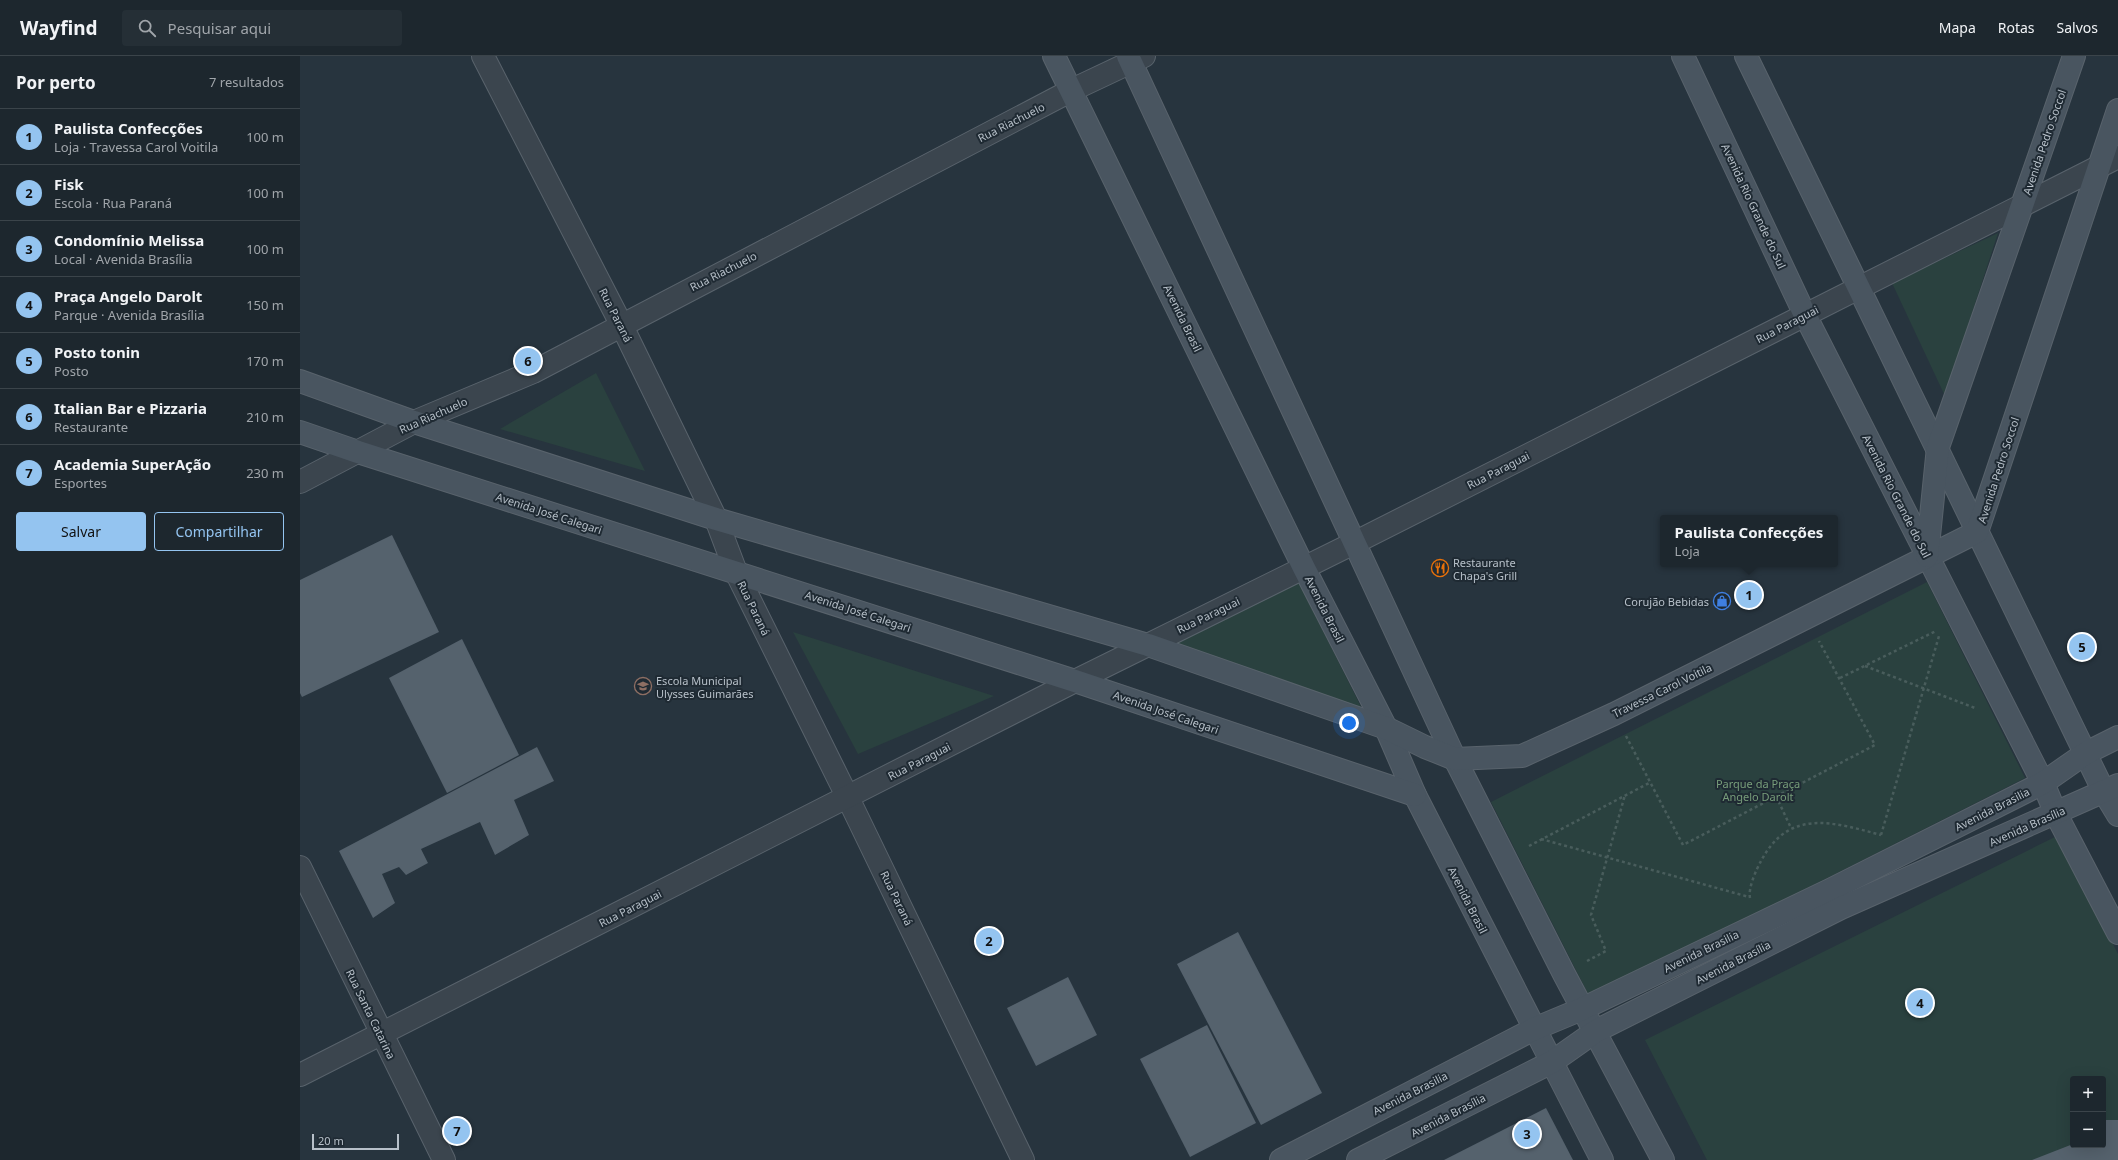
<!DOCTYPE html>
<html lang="pt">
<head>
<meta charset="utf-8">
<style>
  :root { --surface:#1d272e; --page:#252f36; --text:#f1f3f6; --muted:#a0a5aa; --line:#3b444a; --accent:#94c4f0 }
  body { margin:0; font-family:"Noto Sans",sans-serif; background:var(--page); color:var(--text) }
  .controls { position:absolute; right:12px; bottom:12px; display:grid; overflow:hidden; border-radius:4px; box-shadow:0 4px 16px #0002 }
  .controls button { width:36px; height:36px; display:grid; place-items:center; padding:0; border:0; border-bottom:1px solid var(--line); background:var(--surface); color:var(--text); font:20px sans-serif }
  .scale { position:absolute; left:12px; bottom:10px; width:87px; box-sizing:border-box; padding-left:4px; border:2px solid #b7c0c9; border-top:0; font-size:11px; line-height:14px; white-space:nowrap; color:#b7c0c9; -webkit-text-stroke:3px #1f2a33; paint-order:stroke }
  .you { position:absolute; left:1049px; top:667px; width:14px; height:14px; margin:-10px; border:3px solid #fff; border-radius:50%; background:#1a73e8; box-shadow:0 0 0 6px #1a73e833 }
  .badge { display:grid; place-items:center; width:26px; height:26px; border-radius:50%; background:var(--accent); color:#111; font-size:13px; font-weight:700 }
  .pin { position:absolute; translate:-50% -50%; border:2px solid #fff; box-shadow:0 1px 4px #0006 }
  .popup { position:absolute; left:1360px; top:459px; width:178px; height:52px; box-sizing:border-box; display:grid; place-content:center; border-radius:4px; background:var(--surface); filter:drop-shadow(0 1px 3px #0005); font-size:13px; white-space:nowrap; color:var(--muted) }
  .popup b { font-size:15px; color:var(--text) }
  .popup::after { content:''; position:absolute; left:50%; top:100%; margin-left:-8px; border:8px solid transparent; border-top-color:var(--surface) }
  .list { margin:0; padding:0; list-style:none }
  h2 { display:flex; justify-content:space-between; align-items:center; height:52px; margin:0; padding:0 16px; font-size:17px }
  h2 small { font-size:13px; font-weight:400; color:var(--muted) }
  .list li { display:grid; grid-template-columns:26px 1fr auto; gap:12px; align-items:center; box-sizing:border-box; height:56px; padding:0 16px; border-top:1px solid var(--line) }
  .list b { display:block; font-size:15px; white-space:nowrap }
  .list p { margin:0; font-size:13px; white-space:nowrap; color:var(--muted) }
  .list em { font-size:13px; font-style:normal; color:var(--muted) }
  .actions { display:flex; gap:8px; padding:12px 16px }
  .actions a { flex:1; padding:9px 0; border:1px solid var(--accent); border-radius:4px; text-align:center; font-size:14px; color:var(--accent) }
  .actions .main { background:var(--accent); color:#111 }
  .icon { flex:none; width:22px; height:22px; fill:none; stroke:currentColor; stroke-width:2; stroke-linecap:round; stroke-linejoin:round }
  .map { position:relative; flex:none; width:1818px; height:1104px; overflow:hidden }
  header { display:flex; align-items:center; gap:24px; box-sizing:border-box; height:56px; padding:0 20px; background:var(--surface); border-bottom:1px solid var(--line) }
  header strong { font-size:19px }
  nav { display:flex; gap:22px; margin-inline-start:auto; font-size:14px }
  .search { width:280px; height:36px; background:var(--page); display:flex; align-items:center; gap:10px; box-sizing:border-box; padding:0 14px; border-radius:4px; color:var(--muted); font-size:15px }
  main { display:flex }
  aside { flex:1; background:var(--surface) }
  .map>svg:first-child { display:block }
  .green { fill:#2a413f; fill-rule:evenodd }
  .building { fill:#55626d }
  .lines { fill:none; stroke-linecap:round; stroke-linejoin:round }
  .street-casing { stroke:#59636c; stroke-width:24 }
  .secondary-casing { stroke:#59636c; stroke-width:24 }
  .path { stroke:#495d5c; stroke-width:2.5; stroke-dasharray:3 3; stroke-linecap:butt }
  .street { stroke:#3b454e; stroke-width:22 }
  .secondary { stroke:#495560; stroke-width:22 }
  .labels { text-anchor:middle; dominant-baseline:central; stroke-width:4; stroke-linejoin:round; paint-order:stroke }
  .street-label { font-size:11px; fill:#b7c0c9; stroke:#1f2a33 }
  .poi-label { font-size:11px; fill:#b7c0c9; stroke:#1f2a33; text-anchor:start }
  .park-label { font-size:11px; fill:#779d7a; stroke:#1f2a33 }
</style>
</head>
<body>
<header>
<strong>Wayfind</strong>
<div class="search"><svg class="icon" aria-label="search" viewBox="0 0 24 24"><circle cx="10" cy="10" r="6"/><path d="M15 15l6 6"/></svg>Pesquisar aqui</div>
<nav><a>Mapa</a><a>Rotas</a><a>Salvos</a></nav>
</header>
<main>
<aside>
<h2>Por perto<small>7 resultados</small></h2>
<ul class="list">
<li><span class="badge">1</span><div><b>Paulista Confecções</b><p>Loja · Travessa Carol Voitila</p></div><em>100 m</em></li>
<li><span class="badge">2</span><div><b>Fisk</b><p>Escola · Rua Paraná</p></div><em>100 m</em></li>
<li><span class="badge">3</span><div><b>Condomínio Melissa</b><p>Local · Avenida Brasília</p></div><em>100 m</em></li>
<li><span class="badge">4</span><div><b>Praça Angelo Darolt</b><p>Parque · Avenida Brasília</p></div><em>150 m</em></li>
<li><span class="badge">5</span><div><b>Posto tonin</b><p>Posto</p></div><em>170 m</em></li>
<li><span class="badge">6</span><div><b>Italian Bar e Pizzaria</b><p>Restaurante</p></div><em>210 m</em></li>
<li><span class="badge">7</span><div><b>Academia SuperAção</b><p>Esportes</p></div><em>230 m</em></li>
</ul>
<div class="actions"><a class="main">Salvar</a><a>Compartilhar</a></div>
</aside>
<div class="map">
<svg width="1818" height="1104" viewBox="0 0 1818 1104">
  <rect width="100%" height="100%" fill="#27343e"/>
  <g class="green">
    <path d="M 1698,177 L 1645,340 L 1592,227 Z"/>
    <path d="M 296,317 L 345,415 L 200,373 Z"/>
    <path d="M 998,525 L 1067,663 L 867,590 Z"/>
    <path d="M 1627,526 L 1725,722 L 1290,942 L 1191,746 Z"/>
    <path d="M 493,576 L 694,640 L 558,698 Z"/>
    <path d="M 1759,779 L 1818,898 L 1818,1104 L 1407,1104 L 1345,984 ZM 1773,1023 L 1803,1023 L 1803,1089 L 1773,1089 Z"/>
  </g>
  <g class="building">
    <path d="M 92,479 L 139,576 L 2,641 L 0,637 L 0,524 Z"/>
    <path d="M 162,583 L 219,699 L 147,737 L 89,622 Z"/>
    <path d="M 237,691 L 254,725 L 214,744 L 229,779 L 195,799 L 180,766 L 121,793 L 128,807 L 106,819 L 99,811 L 82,818 L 95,847 L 73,862 L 39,795 Z"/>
    <path d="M 938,876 L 1022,1037 L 961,1069 L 877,908 Z"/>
    <path d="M 768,921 L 797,979 L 736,1010 L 707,952 Z"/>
    <path d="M 907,969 L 956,1067 L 890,1101 L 840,1003 Z"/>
    <path d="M 1246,1052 L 1273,1104 L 1144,1104 Z"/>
    <path d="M 1803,1064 L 1818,1064 L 1818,1104 L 1732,1104 L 1773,1088 L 1803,1089 Z"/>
  </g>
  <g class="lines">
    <g class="street-casing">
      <g id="street">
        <path d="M 183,0 L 321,268 L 416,463 L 436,516 L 548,742 L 723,1104"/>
        <path d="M 0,426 L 114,366 L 233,316 L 772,34 L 844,0"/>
        <path d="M 0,811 L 144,1104"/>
        <path d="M 0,1019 L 775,625 L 1056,486 L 1818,101"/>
      </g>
    </g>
    <g class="secondary-casing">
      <g id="secondary">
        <path d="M 754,0 L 1004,512 L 1086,672 L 1115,739 L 1302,1104"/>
        <path d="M 828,0 L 1155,703 L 1264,918 L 1363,1104"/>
        <path d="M 1383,0 L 1505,259 L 1743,727 L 1756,758 L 1818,877"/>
        <path d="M 1446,0 L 1804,736 L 1818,759"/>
        <path d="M 0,325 L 114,366 L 416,463 L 848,589 L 1086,672 L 1125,691 L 1155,703 L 1222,700 L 1314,658 L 1677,476 L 1818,54"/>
        <path d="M 0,376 L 58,396 L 775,625 L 1115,739"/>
        <path d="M 1627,500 L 1638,391 L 1774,0"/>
        <path d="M 981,1104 L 1234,973 L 1282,953 L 1530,834 L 1743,727 L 1786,697 L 1818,681"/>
        <path d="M 1058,1104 L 1252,1006 L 1296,975 L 1541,852 L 1818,729"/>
      </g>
    </g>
    <g class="path">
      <path d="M 1565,610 L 1675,652"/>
      <path d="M 1540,622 L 1636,575"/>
      <path d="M 1326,680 L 1383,789 L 1575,689 L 1519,585"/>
      <path d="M 1476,740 L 1491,772"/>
      <path d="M 1581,779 L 1639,580"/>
      <path d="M 1241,783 L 1449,841"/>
      <path d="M 1229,790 L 1351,726"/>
      <path d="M 1450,842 C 1448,832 1456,814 1461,805 C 1489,752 1533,766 1581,779"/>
      <path d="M 1287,905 L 1306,895 L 1291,859 L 1325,739"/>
    </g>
    <use href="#street" class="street"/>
    <use href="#secondary" class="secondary"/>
  </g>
  <defs>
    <g id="restaurant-ring" transform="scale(0.9)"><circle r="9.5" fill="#1f2a33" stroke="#e8710a" stroke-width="1.5"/><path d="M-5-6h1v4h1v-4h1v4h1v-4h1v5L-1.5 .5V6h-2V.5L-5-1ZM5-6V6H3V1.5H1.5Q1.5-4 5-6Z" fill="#e8710a"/></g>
    <g id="shop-ring" transform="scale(0.9)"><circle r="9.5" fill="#1f2a33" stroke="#3f7fe0" stroke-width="1.5"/><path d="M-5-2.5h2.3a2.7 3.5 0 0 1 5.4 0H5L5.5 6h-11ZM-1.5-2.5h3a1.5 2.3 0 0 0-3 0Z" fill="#3f7fe0"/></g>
    <g id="school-ring" transform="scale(0.9)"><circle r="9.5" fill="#1f2a33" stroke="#8d6e63" stroke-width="1.5"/><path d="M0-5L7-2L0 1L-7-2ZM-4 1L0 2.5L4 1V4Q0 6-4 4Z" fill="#8d6e63"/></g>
  </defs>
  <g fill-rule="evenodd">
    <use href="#restaurant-ring" x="1140" y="512"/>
    <use href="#shop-ring" x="1422" y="545"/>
    <use href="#school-ring" x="343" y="630"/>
  </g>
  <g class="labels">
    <g class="street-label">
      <text transform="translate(711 66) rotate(-27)">Rua Riachuelo</text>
      <text transform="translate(1744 86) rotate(-71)">Avenida Pedro Soccol</text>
      <text transform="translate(1454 150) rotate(65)">Avenida Rio Grande do Sul</text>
      <text transform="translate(423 215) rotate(-27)">Rua Riachuelo</text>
      <text transform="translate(316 259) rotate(63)">Rua Paraná</text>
      <text transform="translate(883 262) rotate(64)">Avenida Brasil</text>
      <text transform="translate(1487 268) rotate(-27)">Rua Paraguai</text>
      <text transform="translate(133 359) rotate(-24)">Rua Riachuelo</text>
      <text transform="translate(1198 414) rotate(-27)">Rua Paraguai</text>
      <text transform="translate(1698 414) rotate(-72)">Avenida Pedro Soccol</text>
      <text transform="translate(1597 440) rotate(63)">Avenida Rio Grande do Sul</text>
      <text transform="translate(249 457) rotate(18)">Avenida José Calegari</text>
      <text transform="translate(454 552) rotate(64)">Rua Paraná</text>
      <text transform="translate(1025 553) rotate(63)">Avenida Brasil</text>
      <text transform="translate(558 555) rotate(18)">Avenida José Calegari</text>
      <text transform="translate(908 559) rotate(-26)">Rua Paraguai</text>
      <text transform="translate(1362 634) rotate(-26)">Travessa Carol Voitila</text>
      <text transform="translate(866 656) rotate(19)">Avenida José Calegari</text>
      <text transform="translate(619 705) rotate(-27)">Rua Paraguai</text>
      <text transform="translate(1692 753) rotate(-27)">Avenida Brasilia</text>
      <text transform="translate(1727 770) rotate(-24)">Avenida Brasília</text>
      <text transform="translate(597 842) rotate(64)">Rua Paraná</text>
      <text transform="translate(1168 844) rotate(63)">Avenida Brasil</text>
      <text transform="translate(330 852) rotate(-27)">Rua Paraguai</text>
      <text transform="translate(1401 895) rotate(-26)">Avenida Brasilia</text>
      <text transform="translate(1433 906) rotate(-27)">Avenida Brasília</text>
      <text transform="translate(71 958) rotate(64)">Rua Santa Catarina</text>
      <text transform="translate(1110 1037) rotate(-27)">Avenida Brasilia</text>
      <text transform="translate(1148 1059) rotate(-27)">Avenida Brasília</text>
    </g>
    <g class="poi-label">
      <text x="1153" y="506">Restaurante<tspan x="1153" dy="13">Chapa's Grill</tspan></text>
      <text x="1409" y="545" text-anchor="end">Corujão Bebidas</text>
      <text x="356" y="624">Escola Municipal<tspan x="356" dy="13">Ulysses Guimarães</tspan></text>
    </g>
    <g class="park-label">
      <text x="1458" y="727">Parque da Praça<tspan x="1458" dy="13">Angelo Darolt</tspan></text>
    </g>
  </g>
</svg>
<div class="controls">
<button>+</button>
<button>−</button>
</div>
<div class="scale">20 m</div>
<div class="you"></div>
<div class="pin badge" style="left:1449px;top:539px">1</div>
<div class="popup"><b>Paulista Confecções</b>Loja</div>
<div class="pin badge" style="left:689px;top:885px">2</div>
<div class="pin badge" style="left:1227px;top:1078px">3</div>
<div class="pin badge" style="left:1620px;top:947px">4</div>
<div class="pin badge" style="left:1782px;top:591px">5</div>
<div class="pin badge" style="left:228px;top:305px">6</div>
<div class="pin badge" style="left:157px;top:1075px">7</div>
</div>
</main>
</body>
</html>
